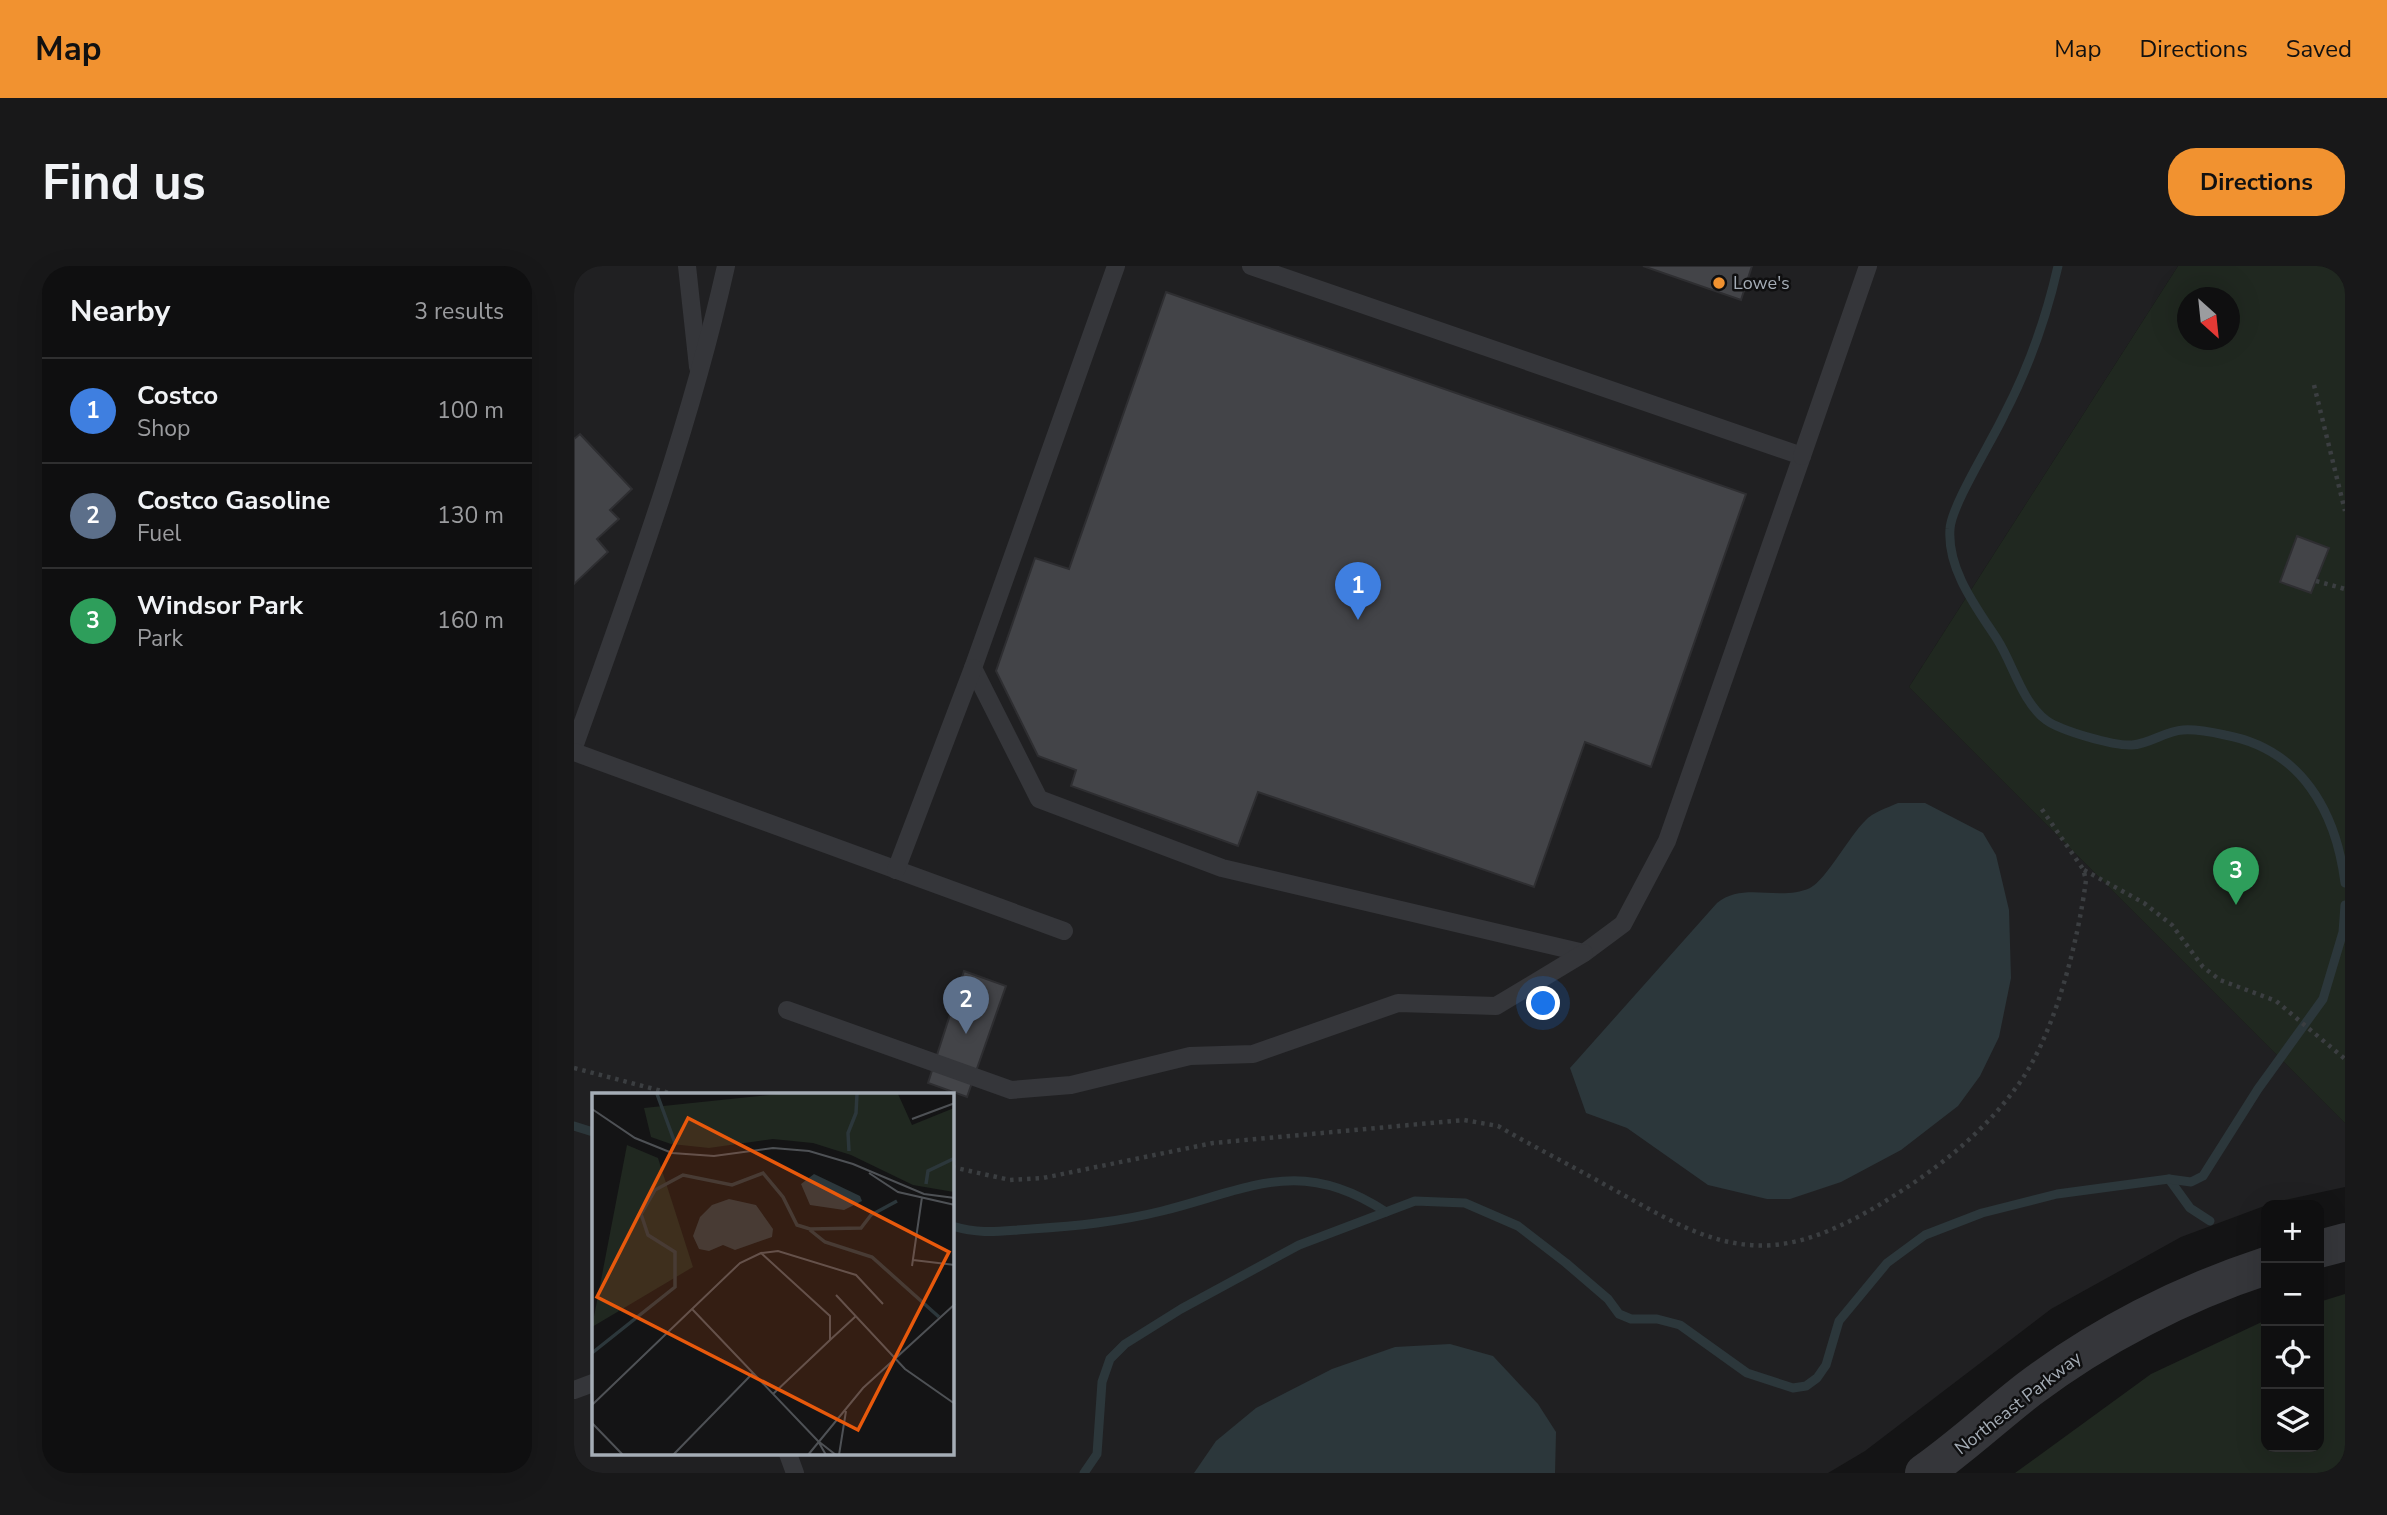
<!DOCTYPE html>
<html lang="en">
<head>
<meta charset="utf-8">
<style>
  :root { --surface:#0f0f10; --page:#181819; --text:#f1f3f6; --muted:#9b9c9f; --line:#2f2f30; --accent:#f19230 }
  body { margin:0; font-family:"Nunito Sans",sans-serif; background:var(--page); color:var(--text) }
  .controls { position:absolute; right:21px; bottom:21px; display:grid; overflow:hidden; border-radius:14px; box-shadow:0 7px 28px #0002 }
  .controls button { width:63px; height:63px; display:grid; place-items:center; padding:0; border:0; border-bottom:2px solid var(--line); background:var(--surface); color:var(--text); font:35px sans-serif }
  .compass { position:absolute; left:1603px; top:21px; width:63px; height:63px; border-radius:50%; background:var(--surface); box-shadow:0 7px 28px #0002; rotate:153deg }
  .you { position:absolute; left:970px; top:738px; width:24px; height:24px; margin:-18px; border:5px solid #fff; border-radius:50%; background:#1a73e8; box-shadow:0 0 0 10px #1a73e833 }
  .badge { display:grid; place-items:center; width:46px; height:46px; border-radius:50%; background:var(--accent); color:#fff; font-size:23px; font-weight:700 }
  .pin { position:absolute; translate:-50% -58px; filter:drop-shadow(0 2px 4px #0008) }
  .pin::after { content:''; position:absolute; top:37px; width:24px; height:21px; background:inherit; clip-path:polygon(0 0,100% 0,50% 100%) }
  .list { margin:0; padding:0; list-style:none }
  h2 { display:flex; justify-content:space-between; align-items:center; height:91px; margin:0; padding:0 28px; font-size:30px }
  h2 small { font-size:23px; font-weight:400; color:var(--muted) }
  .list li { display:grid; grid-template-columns:46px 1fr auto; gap:21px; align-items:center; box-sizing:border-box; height:105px; padding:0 28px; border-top:2px solid var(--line) }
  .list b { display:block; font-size:26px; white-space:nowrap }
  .list p { margin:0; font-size:23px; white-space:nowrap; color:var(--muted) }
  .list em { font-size:23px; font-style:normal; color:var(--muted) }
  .icon { flex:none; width:38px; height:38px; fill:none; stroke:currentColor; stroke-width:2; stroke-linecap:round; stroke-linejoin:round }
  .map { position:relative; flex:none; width:1771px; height:1207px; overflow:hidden; border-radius:28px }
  header { display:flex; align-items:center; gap:42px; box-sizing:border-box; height:98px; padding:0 35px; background:var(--accent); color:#111 }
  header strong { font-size:33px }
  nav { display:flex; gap:38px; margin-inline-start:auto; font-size:24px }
  .intro { display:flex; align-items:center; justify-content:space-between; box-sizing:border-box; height:168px; padding:0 42px }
  h1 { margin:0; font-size:49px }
  .button { padding:18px 32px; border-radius:28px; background:var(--accent); color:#111; font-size:24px; font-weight:700 }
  main { display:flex; gap:42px; padding:0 42px }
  aside { flex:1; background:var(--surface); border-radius:28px; box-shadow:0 7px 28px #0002 }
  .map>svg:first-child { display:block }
  .built { fill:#202022; fill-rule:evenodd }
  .green { fill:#202820; fill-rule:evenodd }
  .water { fill:#2c373b }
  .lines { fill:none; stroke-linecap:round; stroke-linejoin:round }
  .stream { stroke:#2c373b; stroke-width:9 }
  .building { fill:#434448; stroke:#2e2e31; stroke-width:2 }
  .path { stroke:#3b3e41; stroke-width:4.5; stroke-dasharray:3.5 5; stroke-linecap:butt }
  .service { stroke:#35363a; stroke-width:18 }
  .tertiary { stroke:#35363a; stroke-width:38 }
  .poi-dot { fill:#f19230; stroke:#0f0f10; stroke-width:2.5 }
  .labels { text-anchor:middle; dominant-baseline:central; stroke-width:5; stroke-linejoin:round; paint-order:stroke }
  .poi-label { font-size:18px; fill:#a5adb6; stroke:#0f0f10; text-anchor:start }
  .street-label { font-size:18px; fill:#a5adb6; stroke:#0f0f10 }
  .inset-river { fill:none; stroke:#2c373b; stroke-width:3.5 }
  .inset-road { fill:none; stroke:#4e5155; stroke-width:2 }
  .view { fill:#e8590c; fill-opacity:0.15; stroke:#e8590c; stroke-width:3.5 }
  .inset-edge { fill:none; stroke:#a5adb6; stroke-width:3.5 }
</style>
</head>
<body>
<header>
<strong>Map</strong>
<nav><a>Map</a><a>Directions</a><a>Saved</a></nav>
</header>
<div class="intro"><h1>Find us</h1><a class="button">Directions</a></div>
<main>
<aside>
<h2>Nearby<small>3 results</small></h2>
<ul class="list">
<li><span class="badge" style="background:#3f7fe0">1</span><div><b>Costco</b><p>Shop</p></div><em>100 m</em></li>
<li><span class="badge" style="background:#5c6f8a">2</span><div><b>Costco Gasoline</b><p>Fuel</p></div><em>130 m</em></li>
<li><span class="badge" style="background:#2e9e5b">3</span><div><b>Windsor Park</b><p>Park</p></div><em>160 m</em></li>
</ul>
</aside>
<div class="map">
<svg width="1771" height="1207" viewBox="0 0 1771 1207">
  <rect width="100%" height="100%" fill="#141415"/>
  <path class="built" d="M 0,0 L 1604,0 L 1335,421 L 1771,857 L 1771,921 L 1701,936 L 1607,971 L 1477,1043 L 1291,1185 L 1254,1207 L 0,1207 ZM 19,829 L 378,829 L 378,1188 L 19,1188 Z"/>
  <g class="green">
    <path d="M 1604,0 L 1771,0 L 1771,857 L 1335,421 ZM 1614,32 L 1656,32 L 1656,74 L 1614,74 Z"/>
    <path d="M 1771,1028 L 1771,1207 L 1441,1207 L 1577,1108 L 1692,1054 L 1692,1181 L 1745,1181 L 1745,1036 Z"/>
  </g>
  <g class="water">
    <path d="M 1324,537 L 1351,537 L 1409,567 L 1422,589 L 1435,644 L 1437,712 L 1425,771 L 1406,810 L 1384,840 L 1327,884 L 1267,916 L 1216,933 L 1193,933 L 1134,919 L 1053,862 L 1012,847 L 996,802 L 1143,637 C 1170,615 1205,636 1236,622 C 1252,614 1276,569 1291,555 C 1299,546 1313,542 1324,537 Z"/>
    <path d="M 876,1078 L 919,1090 L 964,1138 L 982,1166 L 981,1207 L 620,1207 L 642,1175 L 682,1142 L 758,1103 L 821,1081 Z"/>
  </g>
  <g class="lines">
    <g class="stream">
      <path d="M 1484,0 C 1472,53 1455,101 1430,149 C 1418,175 1377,240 1376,263 C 1373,303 1402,341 1423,373 C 1439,398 1448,436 1472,454 C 1487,465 1540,480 1558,479 C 1576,478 1591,465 1609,464 C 1622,463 1637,466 1651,469 C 1727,483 1762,545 1771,617"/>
      <path d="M 0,860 L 19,866"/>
      <path d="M 1595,913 L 1616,942 L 1636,955"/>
      <path d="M 378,960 C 409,969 425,965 457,963 C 502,960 544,956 588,945 C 676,923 726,889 812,946"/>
      <path d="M 510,1207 L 523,1188 L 528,1116 L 536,1093 L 551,1078 L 607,1043 L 725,979 L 841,935 L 891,937 L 944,960 L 992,997 L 1034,1033 L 1045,1048 L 1057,1053 L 1083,1053 L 1106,1059 L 1173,1107 L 1219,1122 L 1232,1120 L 1243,1112 L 1252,1099 L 1265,1055 L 1313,997 L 1351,969 L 1408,947 L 1483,928 L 1595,913 L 1617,916 L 1629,910 L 1684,823 L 1749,733 L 1769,666 L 1771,639"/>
    </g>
  </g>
  <g class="building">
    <path d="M 1069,0 L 1178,0 L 1167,34 Z"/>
    <path d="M 592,26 L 1172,228 L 1077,501 L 1011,476 L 960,621 L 684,526 L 664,580 L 497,520 L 502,504 L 464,490 L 422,405 L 461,292 L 495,303 Z"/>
    <path d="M 6,168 L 58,223 L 36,244 L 45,253 L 23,273 L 34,286 L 0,318 L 0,173 Z"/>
    <path d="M 1723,270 L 1755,282 L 1737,327 L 1706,316 Z"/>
    <path d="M 390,705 L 432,720 L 393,831 L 354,817 Z"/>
  </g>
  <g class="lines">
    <g class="path">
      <path d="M 1740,119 L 1771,245"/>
      <path d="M 1742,315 L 1771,323"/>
      <path d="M 1510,604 L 1570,637 L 1598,659 L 1629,701 L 1646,714 L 1702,735 L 1771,793"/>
      <path d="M 0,802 L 103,829"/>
      <path d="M 378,901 L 436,914 L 469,912 L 639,877 L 890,854 L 924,860 C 960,881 998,900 1035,921 C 1080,945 1124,975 1176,979 C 1222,983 1266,962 1305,939 C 1356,908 1405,872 1441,823 C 1480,773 1504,676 1512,614 L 1509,603 L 1467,542"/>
    </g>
    <g class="service">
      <path d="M 113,0 L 124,101"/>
      <path d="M 542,0 L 399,402 L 465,533 L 648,602 L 1010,687 L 1049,658 L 1093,575 L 1228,190 L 677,0"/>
      <path d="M 1228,190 L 1294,0"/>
      <path d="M 0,481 C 57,322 115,165 152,0"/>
      <path d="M 0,486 L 490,665"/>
      <path d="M 322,604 L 399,402"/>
      <path d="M 213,744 L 437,824 L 497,819 L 616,790 L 679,788 L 824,737 L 922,740 L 1010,687"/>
      <path d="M 0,1124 L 19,1117"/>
      <path d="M 214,1188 L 221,1207"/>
    </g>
    <g class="tertiary">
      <path d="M 1745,983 L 1771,976"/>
      <path d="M 1350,1207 C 1387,1181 1419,1151 1455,1123 C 1525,1070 1609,1027 1692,1000"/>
    </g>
  </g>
  <circle class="poi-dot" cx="1145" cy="17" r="7"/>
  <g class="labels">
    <g class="poi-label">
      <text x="1159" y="17">Lowe's</text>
    </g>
    <g class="street-label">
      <text transform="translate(1444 1137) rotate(-38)">Northeast Parkway</text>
    </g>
  </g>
  <g transform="translate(18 827)">
    <rect width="362" height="362" fill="#141415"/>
    <path d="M 186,1 L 306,1 L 320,32 L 362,15 L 362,99 L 321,92 L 259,62 L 221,50 L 181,46 L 117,55 L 79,51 L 59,44 L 52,15 ZM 35,52 L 66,65 L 101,174 L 0,234 Z" fill="#202820"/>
    <path d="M 222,81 L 268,103 L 270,108 L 252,117 L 218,112 L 209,91 ZM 137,106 L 164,112 L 181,136 L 180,144 L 143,157 L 131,152 L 117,158 L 107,156 L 101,143 L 108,124 L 120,112 Z" fill="#2c373b"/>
    <path class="inset-river" d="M 65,1 L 83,50M 257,58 L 256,40 L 264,20 L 265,1M 334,91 L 336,78 L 363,65M 218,137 L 233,149 L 280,164 L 347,224M 0,260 L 83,194 L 83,159 L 56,142 L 49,121 L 63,97 L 91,82 L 140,92 L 171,80 L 191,104 L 205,132 L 218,136 L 269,135 L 279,122 L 305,108"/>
    <path class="inset-road" d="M 0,16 L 43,45 L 80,60 L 122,63 L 181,55 L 217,58 L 261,71 L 332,101 L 363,105M 320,26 L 363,10M 277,80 L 306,99 L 363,112M 169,160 L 186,158 L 264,182 L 291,211M 321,167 L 363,172M 320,173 L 330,104M 244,202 L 313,276 L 363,311M 238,247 L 264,223M 181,301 L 238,247 L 238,223 L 169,160 L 148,170 L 100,216 L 226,348M 0,312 L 100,216M 0,330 L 31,362M 81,362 L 161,280M 216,362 L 271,295 L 363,211M 234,362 L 226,348 L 244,362M 247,362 L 254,318"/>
    <path class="view" d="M 96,25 L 357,159 L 266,337 L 5,204 Z"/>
    <rect width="362" height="362" class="inset-edge"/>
  </g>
</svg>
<div class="controls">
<button>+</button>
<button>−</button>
<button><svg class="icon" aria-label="locate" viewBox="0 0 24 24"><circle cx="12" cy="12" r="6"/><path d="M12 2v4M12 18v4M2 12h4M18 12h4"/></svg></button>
<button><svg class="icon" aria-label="layers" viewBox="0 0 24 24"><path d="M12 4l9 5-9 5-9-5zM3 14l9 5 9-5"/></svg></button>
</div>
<svg class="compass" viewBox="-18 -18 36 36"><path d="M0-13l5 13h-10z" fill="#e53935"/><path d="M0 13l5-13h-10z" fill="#9b9c9f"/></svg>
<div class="you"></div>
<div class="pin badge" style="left:784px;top:354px;background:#3f7fe0">1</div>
<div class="pin badge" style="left:392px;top:768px;background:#5c6f8a">2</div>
<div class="pin badge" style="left:1662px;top:639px;background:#2e9e5b">3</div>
</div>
</main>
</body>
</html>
